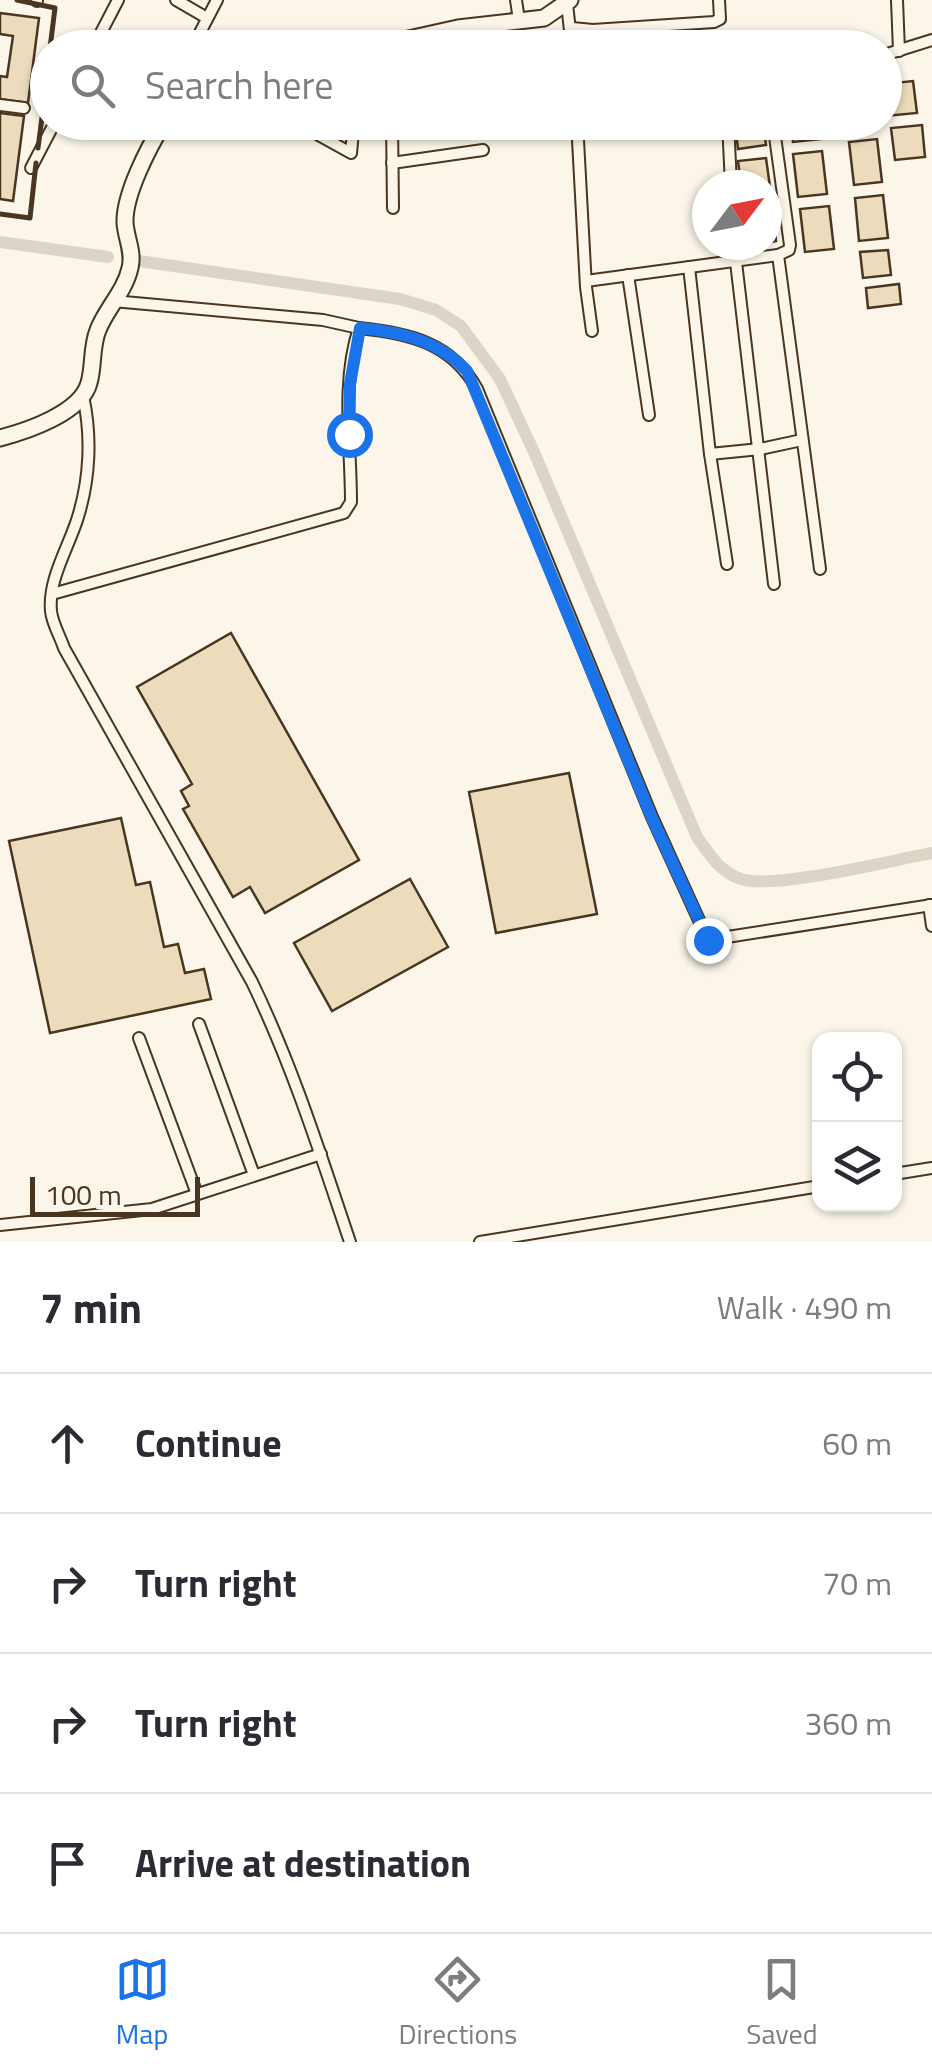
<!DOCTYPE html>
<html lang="en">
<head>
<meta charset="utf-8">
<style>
  :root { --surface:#fff; --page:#f2f2f3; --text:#2b2b33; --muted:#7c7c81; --line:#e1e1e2; --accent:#1a73e8 }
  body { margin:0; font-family:"Titillium Web",sans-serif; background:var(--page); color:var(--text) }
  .controls { position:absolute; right:30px; bottom:30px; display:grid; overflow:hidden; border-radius:20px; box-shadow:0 2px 8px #0004 }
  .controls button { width:90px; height:90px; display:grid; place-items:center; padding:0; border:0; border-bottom:2px solid var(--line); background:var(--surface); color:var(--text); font:50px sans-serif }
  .compass { position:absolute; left:692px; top:170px; width:90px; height:90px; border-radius:50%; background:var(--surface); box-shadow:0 2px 8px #0004; rotate:58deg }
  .scale { position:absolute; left:30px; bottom:25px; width:170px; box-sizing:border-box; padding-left:10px; border:5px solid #4a3520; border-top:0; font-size:28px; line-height:35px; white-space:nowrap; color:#4a3520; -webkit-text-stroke:8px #fbf6e9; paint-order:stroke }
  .stop { position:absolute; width:30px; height:30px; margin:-22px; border:8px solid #1a73e8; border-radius:50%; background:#fff }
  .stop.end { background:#1a73e8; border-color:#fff; box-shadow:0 2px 10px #0008 }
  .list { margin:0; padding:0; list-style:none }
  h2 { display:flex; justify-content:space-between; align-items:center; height:130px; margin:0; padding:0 40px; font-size:42px }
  h2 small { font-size:32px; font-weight:400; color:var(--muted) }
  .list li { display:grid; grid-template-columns:65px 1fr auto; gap:30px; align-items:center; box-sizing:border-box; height:140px; padding:0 40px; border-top:2px solid var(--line) }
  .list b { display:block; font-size:38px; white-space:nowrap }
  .list em { font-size:32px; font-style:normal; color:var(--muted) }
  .icon { flex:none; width:55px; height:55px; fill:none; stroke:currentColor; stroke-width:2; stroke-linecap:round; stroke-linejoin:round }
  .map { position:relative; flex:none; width:932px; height:1242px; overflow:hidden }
  .search { position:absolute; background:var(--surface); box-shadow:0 2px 8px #0004; left:30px; right:30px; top:30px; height:110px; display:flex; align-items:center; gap:25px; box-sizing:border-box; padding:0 35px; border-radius:55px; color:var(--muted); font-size:38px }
  .sheet { height:690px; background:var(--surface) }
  nav { display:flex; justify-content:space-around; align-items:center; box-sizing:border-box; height:140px; border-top:2px solid var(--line); background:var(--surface); font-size:28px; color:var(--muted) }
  nav a { display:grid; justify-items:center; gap:5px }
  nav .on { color:var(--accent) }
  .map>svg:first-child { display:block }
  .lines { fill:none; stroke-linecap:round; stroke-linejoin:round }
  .canal { stroke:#dcd4c6; stroke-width:12 }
  .building { fill:#ecdcbc; stroke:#4a3520; stroke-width:2.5 }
  .street-casing { stroke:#4a3520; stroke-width:14 }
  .secondary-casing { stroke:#4a3520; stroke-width:19 }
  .street { stroke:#fbf6e9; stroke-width:10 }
  .secondary { stroke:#fbf6e9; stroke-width:15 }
  .wall { stroke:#4a3520; stroke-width:5 }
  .route { stroke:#1a73e8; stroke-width:12 }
</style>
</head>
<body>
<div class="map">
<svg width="932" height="1242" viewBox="0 0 932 1242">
  <rect width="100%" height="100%" fill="#fbf6e9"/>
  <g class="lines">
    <g class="canal">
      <path d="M 0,242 L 108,257"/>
      <path d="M 139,261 L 400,299 L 436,310 L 461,326 L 500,379 L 534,452 L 697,837 C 709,854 720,872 741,879 C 773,890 893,860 932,853"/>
    </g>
  </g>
  <g class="building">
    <path d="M 0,13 L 39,18 L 28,103 L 0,99 L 0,76 L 7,77 L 13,36 L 0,34 Z"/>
    <path d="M 913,81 L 917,113 L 886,116 L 884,84 Z"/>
    <path d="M 0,113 L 24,116 L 13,201 L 0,199 Z"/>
    <path d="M 763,122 L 766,145 L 738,149 L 735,123 Z"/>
    <path d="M 791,122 L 821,122 L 822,139 L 793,142 Z"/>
    <path d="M 922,125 L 925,157 L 895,160 L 891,128 Z"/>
    <path d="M 877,139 L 882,182 L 854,185 L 849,142 Z"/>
    <path d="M 822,151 L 827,194 L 798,197 L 793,154 Z"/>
    <path d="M 766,158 L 771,194 L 767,195 L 767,185 L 741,185 L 738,161 Z"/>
    <path d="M 883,195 L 888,238 L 859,241 L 855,198 Z"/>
    <path d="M 772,205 L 776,241 L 767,243 L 767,206 Z"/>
    <path d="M 829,206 L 834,249 L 805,252 L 800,209 Z"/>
    <path d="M 888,250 L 891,275 L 863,278 L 860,252 Z"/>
    <path d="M 899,284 L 901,304 L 868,308 L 866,288 Z"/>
    <path d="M 231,633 L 359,860 L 265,913 L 250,887 L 233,897 L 183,809 L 189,806 L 181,791 L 192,784 L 137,687 Z"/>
    <path d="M 569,773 L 597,914 L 496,933 L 469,792 Z"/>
    <path d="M 121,818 L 136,885 L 150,882 L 164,947 L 178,944 L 185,973 L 204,969 L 211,999 L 50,1033 L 9,841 Z"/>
    <path d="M 410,879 L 448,947 L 332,1011 L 294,943 Z"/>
  </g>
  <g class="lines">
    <g class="street-casing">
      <g id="street">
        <path d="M 176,0 L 207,18"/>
        <path d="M 516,0 L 519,20"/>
        <path d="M 897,0 L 899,51"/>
        <path d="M 37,1 L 37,0"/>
        <path d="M 567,4 L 572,48"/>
        <path d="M 458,28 L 463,48"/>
        <path d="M 572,28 L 593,30 L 714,22 L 720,19 L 719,0"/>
        <path d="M 93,48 L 118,0"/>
        <path d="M 192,48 L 217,0"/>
        <path d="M 884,55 L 932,40"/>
        <path d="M 0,105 L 24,108"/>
        <path d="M 295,122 L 351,153 L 354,122"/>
        <path d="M 392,122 L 393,208"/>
        <path d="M 577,122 L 586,287 L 592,331"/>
        <path d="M 728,122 L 731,185"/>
        <path d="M 773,122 L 790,245 L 789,250 L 778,255"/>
        <path d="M 392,163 L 483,150"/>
        <path d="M 31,168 L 55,122"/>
        <path d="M 734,245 L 774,584"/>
        <path d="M 689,267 L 710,454 L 727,564"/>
        <path d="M 628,275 L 649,415"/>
        <path d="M 586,281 L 778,255 L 820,569"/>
        <path d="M 113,301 L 323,320 L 359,328"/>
        <path d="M 83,396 C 92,436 90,480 77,520 C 68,548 48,580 51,611 C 52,623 60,636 64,648 L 252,982 C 293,1067 320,1153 350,1242"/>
        <path d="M 710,454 L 760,449 L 802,440"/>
        <path d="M 52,594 L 344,513 L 351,502 C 351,446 341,382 359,328 C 409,333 452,343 477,389 L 652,817 L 708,940 L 932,905"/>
        <path d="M 929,905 L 932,926"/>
        <path d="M 199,1024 L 254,1175"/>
        <path d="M 139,1038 L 197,1194"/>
        <path d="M 894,1174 L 932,1168"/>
        <path d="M 0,1225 L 152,1209 L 321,1154"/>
        <path d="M 480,1242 L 820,1186"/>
      </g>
    </g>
    <g class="secondary-casing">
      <g id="secondary">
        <path d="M 368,48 L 458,28 L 544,18 L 570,0"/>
        <path d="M 0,438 C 27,431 81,413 89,383 C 94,366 91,347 98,330 C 106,309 125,291 130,268 C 134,252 126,238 125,223 C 124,194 149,147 164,122"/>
      </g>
    </g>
    <use href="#street" class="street"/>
    <use href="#secondary" class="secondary"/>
    <g class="wall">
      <path d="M 17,0 L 55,8 L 50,48"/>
      <path d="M 38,148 L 48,72"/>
      <path d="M 0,214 L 30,218 L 36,163"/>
    </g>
  </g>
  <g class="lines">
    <path class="route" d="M 349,434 L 350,384 L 360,328 C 400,332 438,340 467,371 L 652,818 L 708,940"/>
  </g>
</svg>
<div class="controls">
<button><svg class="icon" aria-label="locate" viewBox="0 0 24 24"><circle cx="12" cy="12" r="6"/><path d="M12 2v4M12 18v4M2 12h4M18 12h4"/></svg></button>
<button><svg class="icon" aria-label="layers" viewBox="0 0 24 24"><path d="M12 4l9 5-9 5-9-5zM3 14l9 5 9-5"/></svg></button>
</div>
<svg class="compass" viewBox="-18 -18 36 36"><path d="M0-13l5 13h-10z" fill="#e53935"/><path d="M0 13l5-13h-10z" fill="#7c7c81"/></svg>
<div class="scale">100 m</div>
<div class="stop" style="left:349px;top:434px"></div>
<div class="stop end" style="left:708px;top:940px"></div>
<div class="search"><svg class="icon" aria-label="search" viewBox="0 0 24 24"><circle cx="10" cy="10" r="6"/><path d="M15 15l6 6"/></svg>Search here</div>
</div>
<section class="sheet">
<h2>7 min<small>Walk · 490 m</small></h2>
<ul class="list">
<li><svg class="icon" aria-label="ahead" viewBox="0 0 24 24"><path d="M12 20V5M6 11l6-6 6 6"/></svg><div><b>Continue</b></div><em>60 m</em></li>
<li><svg class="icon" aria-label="right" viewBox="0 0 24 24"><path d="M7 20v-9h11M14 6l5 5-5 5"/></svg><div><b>Turn right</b></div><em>70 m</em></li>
<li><svg class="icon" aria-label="right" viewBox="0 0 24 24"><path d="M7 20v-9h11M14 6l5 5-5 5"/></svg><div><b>Turn right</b></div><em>360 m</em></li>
<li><svg class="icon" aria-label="arrive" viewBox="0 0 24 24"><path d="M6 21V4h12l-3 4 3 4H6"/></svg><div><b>Arrive at destination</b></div></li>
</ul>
</section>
<nav>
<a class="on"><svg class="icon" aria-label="map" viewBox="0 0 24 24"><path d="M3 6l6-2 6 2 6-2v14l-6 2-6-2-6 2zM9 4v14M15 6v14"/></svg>Map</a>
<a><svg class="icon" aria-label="directions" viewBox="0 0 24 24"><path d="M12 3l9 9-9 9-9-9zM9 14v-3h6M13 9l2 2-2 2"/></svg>Directions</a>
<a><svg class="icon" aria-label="saved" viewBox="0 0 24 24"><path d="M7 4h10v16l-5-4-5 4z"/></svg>Saved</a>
</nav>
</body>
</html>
